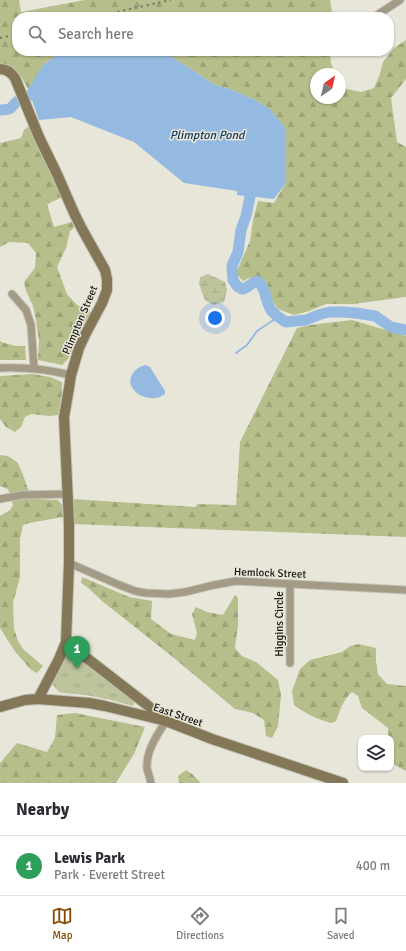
<!DOCTYPE html>
<html lang="en">
<head>
<meta charset="utf-8">
<style>
  :root { --surface:#fff; --page:#f7f7f7; --text:#2b2b33; --muted:#7c7c81; --line:#e1e1e2; --accent:#854904 }
  body { margin:0; font-family:Signika,sans-serif; background:var(--page); color:var(--text) }
  .controls { position:absolute; right:12px; bottom:12px; display:grid; overflow:hidden; border-radius:8px; box-shadow:0 1px 3px #0004 }
  .controls button { width:36px; height:36px; display:grid; place-items:center; padding:0; border:0; border-bottom:1px solid var(--line); background:var(--surface); color:var(--text); font:20px sans-serif }
  .compass { position:absolute; left:310px; top:68px; width:36px; height:36px; border-radius:50%; background:var(--surface); box-shadow:0 1px 3px #0004; rotate:34deg }
  .you { position:absolute; left:215px; top:318px; width:14px; height:14px; margin:-10px; border:3px solid #fff; border-radius:50%; background:#1a73e8; box-shadow:0 0 0 6px #1a73e833 }
  .badge { display:grid; place-items:center; width:26px; height:26px; border-radius:50%; background:var(--accent); color:#fff; font-size:13px; font-weight:700 }
  .pin { position:absolute; translate:-50% -33px; filter:drop-shadow(0 1px 2px #0008) }
  .pin::after { content:''; position:absolute; top:21px; width:14px; height:12px; background:inherit; clip-path:polygon(0 0,100% 0,50% 100%) }
  .list { margin:0; padding:0; list-style:none }
  h2 { display:flex; justify-content:space-between; align-items:center; height:52px; margin:0; padding:0 16px; font-size:17px }
  h2 small { font-size:13px; font-weight:400; color:var(--muted) }
  .list li { display:grid; grid-template-columns:26px 1fr auto; gap:12px; align-items:center; box-sizing:border-box; height:60px; padding:0 16px; border-top:1px solid var(--line) }
  .list b { display:block; font-size:15px; white-space:nowrap }
  .list p { margin:0; font-size:13px; white-space:nowrap; color:var(--muted) }
  .list em { font-size:13px; font-style:normal; color:var(--muted) }
  .icon { flex:none; width:22px; height:22px; fill:none; stroke:currentColor; stroke-width:2; stroke-linecap:round; stroke-linejoin:round }
  .map { position:relative; flex:none; width:406px; height:783px; overflow:hidden }
  .search { position:absolute; background:var(--surface); box-shadow:0 1px 3px #0004; left:12px; right:12px; top:12px; height:44px; display:flex; align-items:center; gap:10px; box-sizing:border-box; padding:0 14px; border-radius:16px; color:var(--muted); font-size:15px }
  .sheet { height:112px; background:var(--surface) }
  nav { display:flex; justify-content:space-around; align-items:center; box-sizing:border-box; height:56px; border-top:1px solid var(--line); background:var(--surface); font-size:11px; color:var(--muted) }
  nav a { display:grid; justify-items:center; gap:2px }
  nav .on { color:var(--accent) }
  .map>svg:first-child { display:block }
  .forest { fill:url(#forest-firs) }
  .wetland { fill:url(#wetland-marsh) }
  .park { fill:url(#park-tufts) }
  .water { fill:#95bae1 }
  .lines { fill:none; stroke-linecap:round; stroke-linejoin:round }
  .stream { stroke:#95bae1; stroke-width:2 }
  .river { stroke:#95bae1; stroke-width:11 }
  .street-casing { stroke:#c2c1b5; stroke-width:9 }
  .secondary-casing { stroke:#c2c1b5; stroke-width:12 }
  .street { stroke:#a39b86; stroke-width:7 }
  .secondary { stroke:#837758; stroke-width:10 }
  .rail { stroke:#74726a; stroke-width:2; stroke-dasharray:2 4; stroke-linecap:butt }
  .labels { text-anchor:middle; dominant-baseline:central; stroke-width:3; stroke-linejoin:round; paint-order:stroke }
  .street-label { font-size:11px; fill:#171611; stroke:#e8e6d9 }
  .water-label { font-size:12px; font-style:italic; fill:#0f375c; stroke:#e8e6d9 }
</style>
</head>
<body>
<div class="map">
<svg width="406" height="783" viewBox="0 0 406 783">
  <defs>
    <pattern id="forest-firs" width="22" height="20" patternUnits="userSpaceOnUse"><rect width="22" height="20" fill="#b6be8b"/><path d="M5 1l3.5 6h-7zM16 11l3.5 6h-7z" fill="#9ca377"/></pattern>
    <pattern id="wetland-marsh" width="20" height="14" patternUnits="userSpaceOnUse"><rect width="20" height="14" fill="#bcc39d"/><path d="M1 5h8M5 5V1M11 12h8M15 12V8" fill="none" stroke="#a1a786"/></pattern>
    <pattern id="park-tufts" width="24" height="20" patternUnits="userSpaceOnUse"><rect width="24" height="20" fill="#bcc39d"/><path d="M3 7l-1-3M5 7V3M7 7l1-3M15 17l-1-3M17 17v-4M19 17l1-3" fill="none" stroke="#a1a786"/></pattern>
  </defs>
  <rect width="100%" height="100%" fill="#e8e6d9"/>
  <g class="forest">
    <path d="M 0,0 L 19,0 L 21,12 L 85,0 L 330,0 L 333,17 L 17,17 L 17,51 L 62,51 L 43,65 L 28,89 C 22,77 15,63 0,65 Z"/>
    <path d="M 406,40 L 406,79 L 391,98 L 397,142 L 406,147 L 406,297 L 353,304 L 326,304 L 309,311 L 294,315 L 278,309 L 269,295 L 267,283 L 258,276 L 249,278 L 243,281 L 236,273 L 250,241 L 253,220 L 258,201 L 274,203 L 285,184 L 270,109 L 257,101 L 227,88 L 215,85 L 163,51 L 330,51 L 331,63 L 335,74 L 316,74 L 316,98 L 340,98 L 340,82 L 347,89 L 361,92 L 374,88 L 380,74 L 383,62 L 394,48 Z"/>
    <path d="M 29,126 L 63,197 L 47,204 L 54,227 L 72,222 L 74,228 L 70,231 L 66,248 L 57,267 L 67,294 L 77,305 L 91,312 L 82,327 L 68,359 L 62,365 L 38,360 L 39,341 L 36,320 L 33,306 L 26,291 L 24,282 L 35,268 L 36,253 L 28,243 L 9,242 L 0,247 L 0,143 L 21,138 L 24,130 Z"/>
    <path d="M 352,320 L 406,336 L 406,537 L 73,524 L 72,499 L 195,507 L 198,504 L 236,505 L 240,442 L 297,328 L 310,325 Z"/>
    <path d="M 0,341 L 1,342 L 15,346 L 25,346 L 26,360 L 0,360 Z"/>
    <path d="M 32,374 L 50,377 L 62,382 L 62,394 L 58,415 L 50,416 L 31,414 L 25,417 L 21,427 L 15,432 L 6,427 L 0,419 L 0,376 Z"/>
    <path d="M 0,455 L 8,456 L 18,463 L 23,475 L 28,489 L 36,499 L 58,500 L 62,505 L 63,517 L 29,523 L 23,525 L 20,539 L 20,577 L 13,603 L 14,629 L 18,641 L 23,649 L 43,666 L 37,673 L 31,670 L 14,650 L 0,628 L 0,516 L 10,510 L 13,505 L 8,489 L 0,486 Z"/>
    <path d="M 82,577 L 129,597 L 152,601 L 151,619 L 171,634 L 195,640 L 197,633 L 192,614 L 196,607 L 207,612 L 223,615 L 235,595 L 238,598 L 238,625 L 235,648 L 242,656 L 256,662 L 278,680 L 281,695 L 278,726 L 272,738 L 266,736 L 264,720 L 253,713 L 235,709 L 174,658 L 102,601 L 87,587 L 81,583 Z"/>
    <path d="M 359,644 L 376,648 L 376,661 L 378,674 L 387,684 L 406,686 L 406,771 L 391,763 L 391,738 L 388,738 L 388,728 L 362,708 L 358,696 L 352,692 C 343,700 340,710 336,721 L 331,723 C 317,719 306,714 294,705 L 292,691 L 300,669 L 310,660 L 342,652 L 350,646 Z"/>
    <path d="M 75,713 L 145,727 L 134,754 L 116,783 L 0,783 L 0,763 L 17,743 L 47,752 L 55,738 L 57,715 Z"/>
    <path d="M 186,770 L 192,774 L 201,783 L 179,783 L 178,776 Z"/>
  </g>
  <path class="wetland" d="M 208,274 L 225,282 L 227,290 L 224,302 L 213,305 L 205,300 L 199,284 L 200,277 Z"/>
  <path class="park" d="M 70,652 L 135,701 L 133,706 L 111,700 L 86,695 L 63,693 L 59,692 L 52,684 L 66,654 Z"/>
  <g class="water">
    <path d="M 62,51 L 163,51 L 215,85 L 227,88 L 257,101 L 270,109 L 285,128 L 285,184 L 274,199 L 237,195 L 237,191 L 184,183 L 134,142 L 71,117 L 39,120 L 28,89 L 43,65 Z"/>
    <path d="M 146,365 L 150,367 L 165,391 L 165,394 C 157,401 141,399 134,390 C 125,380 134,367 146,365 Z"/>
  </g>
  <g class="lines">
    <path class="stream" d="M 236,353 L 247,345 L 257,331 L 278,317"/>
    <g class="river">
      <path d="M 0,110 C 15,110 10,106 19,100 C 26,95 36,94 44,91"/>
      <path d="M 247,183 L 250,197 L 246,216 L 241,230 L 238,252 L 232,266 L 233,280 L 237,286 L 242,289 C 248,288 251,283 257,281 C 266,286 265,301 271,310 C 275,315 281,319 286,322 L 306,320 L 321,314 L 330,312 L 343,312 L 356,313 L 375,316 L 391,327 L 406,330"/>
    </g>
    <g class="street-casing">
      <g id="street">
        <path d="M 374,17 L 400,0"/>
        <path d="M 12,294 L 26,310 L 31,325 L 34,368"/>
        <path d="M 0,368 C 26,367 46,369 71,375"/>
        <path d="M 0,499 L 22,495 L 68,494"/>
        <path d="M 69,563 L 117,584 L 135,591 L 146,593 L 169,594 L 185,592 L 214,585 L 236,581 L 406,590"/>
        <path d="M 290,584 L 290,663"/>
        <path d="M 151,783 C 150,778 148,773 147,768 C 146,751 157,735 166,721"/>
      </g>
    </g>
    <g class="secondary-casing">
      <g id="secondary">
        <path d="M 0,69 C 7,69 11,72 15,78 L 39,137 L 57,174 L 74,213 L 82,229 L 105,270 L 107,279 L 107,290 L 102,303 L 86,333 L 79,348 L 71,375 L 69,388 L 64,417 L 69,524 L 69,563 L 66,642 L 59,659 L 38,699"/>
        <path d="M 66,642 L 146,704 L 165,720"/>
        <path d="M 0,707 L 25,700 L 38,699 L 89,703 L 105,706 L 166,721 L 212,739 L 343,783"/>
      </g>
    </g>
    <use href="#street" class="street"/>
    <use href="#secondary" class="secondary"/>
    <g class="rail">
      <path d="M 94,17 L 171,0"/>
      <path d="M 0,38 L 17,34"/>
    </g>
  </g>
  <g class="labels">
    <g class="street-label">
      <text transform="translate(80 320) rotate(-67)">Plimpton Street</text>
      <text transform="translate(270 573) rotate(2)">Hemlock Street</text>
      <text transform="translate(279 624) rotate(-90)">Higgins Circle</text>
      <text transform="translate(178 715) rotate(19)">East Street</text>
    </g>
    <g class="water-label">
      <text x="207" y="135">Plimpton Pond</text>
    </g>
  </g>
</svg>
<div class="controls">
<button><svg class="icon" aria-label="layers" viewBox="0 0 24 24"><path d="M12 4l9 5-9 5-9-5zM3 14l9 5 9-5"/></svg></button>
</div>
<svg class="compass" viewBox="-18 -18 36 36"><path d="M0-13l5 13h-10z" fill="#e53935"/><path d="M0 13l5-13h-10z" fill="#7c7c81"/></svg>
<div class="you"></div>
<div class="pin badge" style="left:77px;top:669px;background:#2e9e5b">1</div>
<div class="search"><svg class="icon" aria-label="search" viewBox="0 0 24 24"><circle cx="10" cy="10" r="6"/><path d="M15 15l6 6"/></svg>Search here</div>
</div>
<section class="sheet">
<h2>Nearby<small></small></h2>
<ul class="list">
<li><span class="badge" style="background:#2e9e5b">1</span><div><b>Lewis Park</b><p>Park · Everett Street</p></div><em>400 m</em></li>
</ul>
</section>
<nav>
<a class="on"><svg class="icon" aria-label="map" viewBox="0 0 24 24"><path d="M3 6l6-2 6 2 6-2v14l-6 2-6-2-6 2zM9 4v14M15 6v14"/></svg>Map</a>
<a><svg class="icon" aria-label="directions" viewBox="0 0 24 24"><path d="M12 3l9 9-9 9-9-9zM9 14v-3h6M13 9l2 2-2 2"/></svg>Directions</a>
<a><svg class="icon" aria-label="saved" viewBox="0 0 24 24"><path d="M7 4h10v16l-5-4-5 4z"/></svg>Saved</a>
</nav>
</body>
</html>
